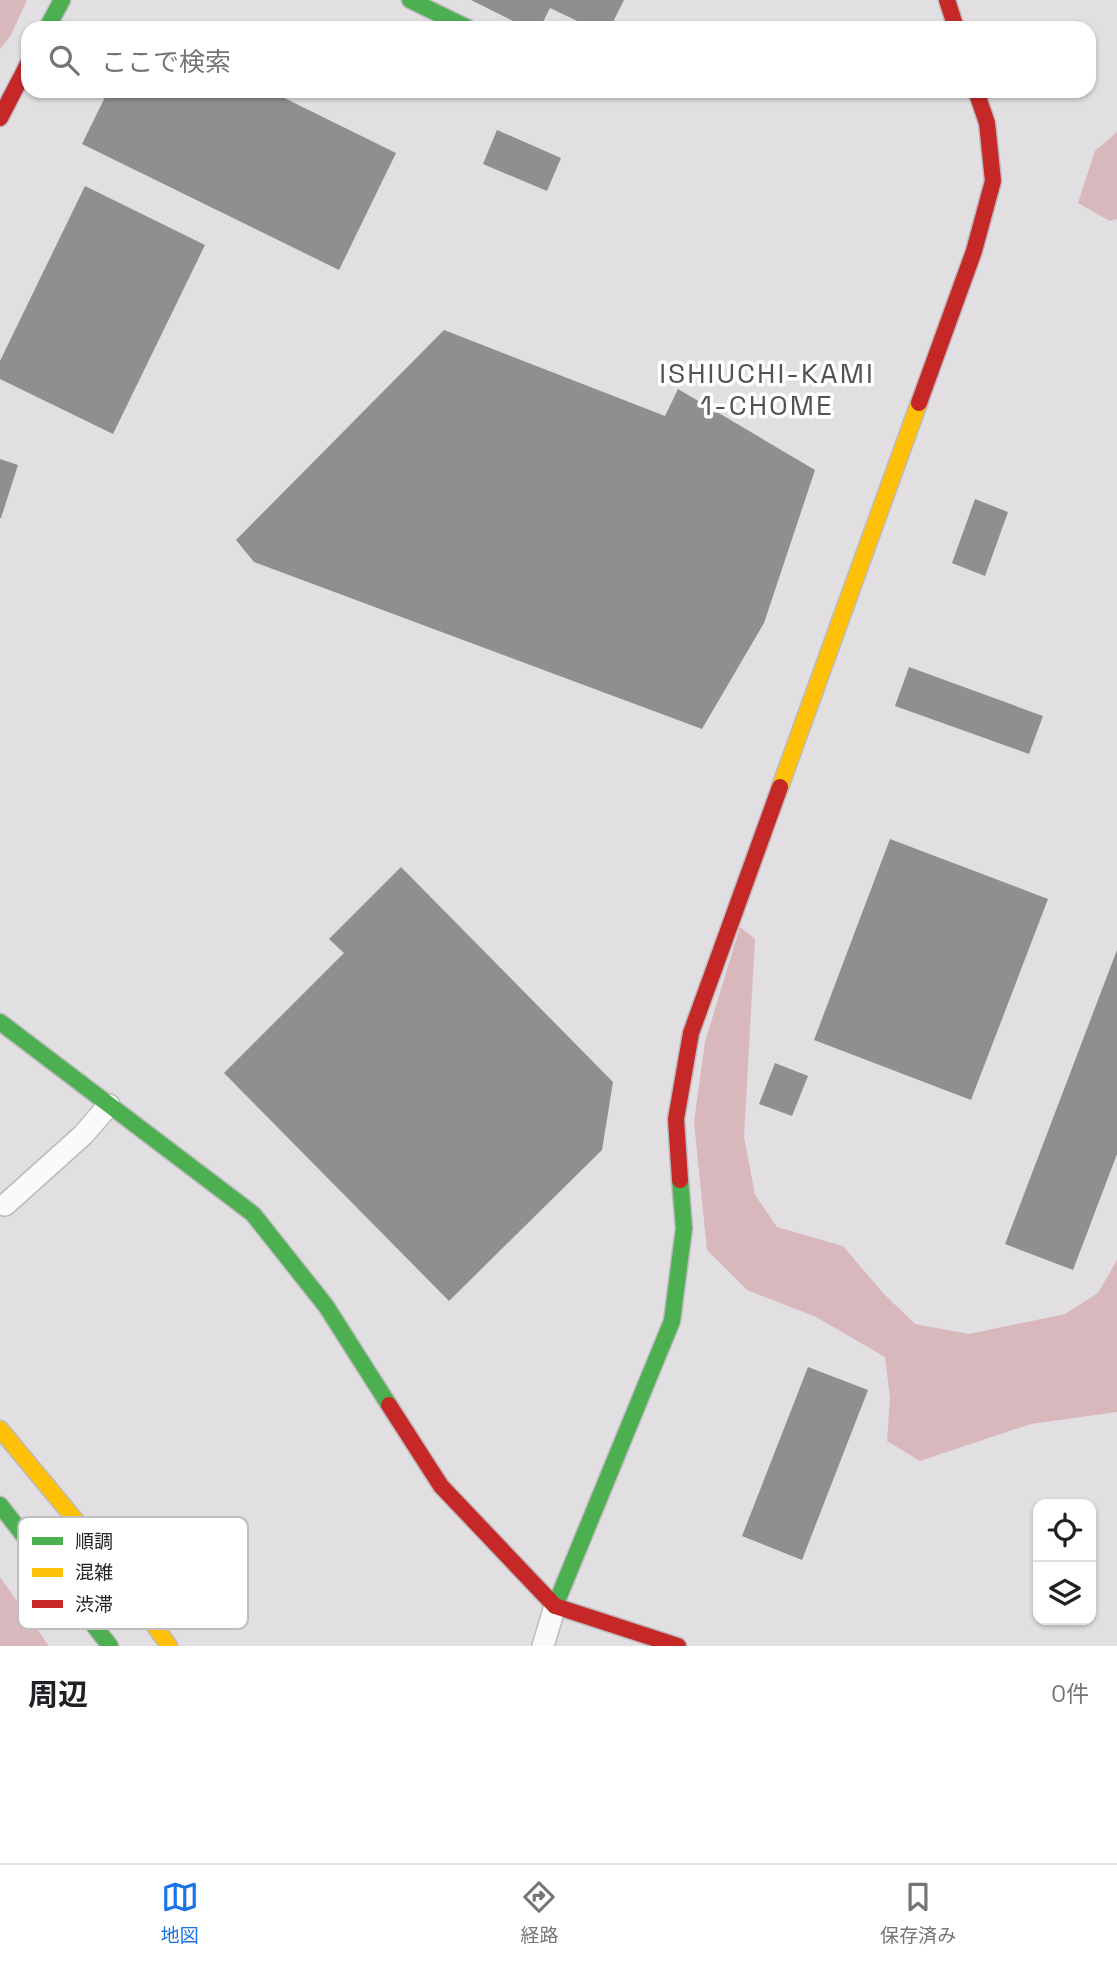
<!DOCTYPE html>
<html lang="ja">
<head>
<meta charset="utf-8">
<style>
  :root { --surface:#fff; --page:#f2f2f2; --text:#202124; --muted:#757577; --line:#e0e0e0; --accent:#1a73e8 }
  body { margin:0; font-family:"Space Grotesk","Noto Sans JP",sans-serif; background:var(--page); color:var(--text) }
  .controls { position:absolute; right:21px; bottom:21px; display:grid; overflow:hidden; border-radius:14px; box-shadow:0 2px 5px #0004 }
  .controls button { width:63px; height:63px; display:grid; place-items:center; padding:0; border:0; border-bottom:2px solid var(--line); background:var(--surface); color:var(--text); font:35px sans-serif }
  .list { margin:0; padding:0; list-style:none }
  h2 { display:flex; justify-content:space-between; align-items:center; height:91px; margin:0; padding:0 28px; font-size:30px }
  h2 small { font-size:23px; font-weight:400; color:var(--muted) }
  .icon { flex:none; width:38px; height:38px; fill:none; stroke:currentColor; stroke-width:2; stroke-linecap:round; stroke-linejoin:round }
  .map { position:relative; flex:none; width:1117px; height:1646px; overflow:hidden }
  .search { position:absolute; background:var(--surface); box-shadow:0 2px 5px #0004; left:21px; right:21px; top:21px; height:77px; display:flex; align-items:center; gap:18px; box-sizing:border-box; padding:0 24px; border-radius:21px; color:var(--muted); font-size:26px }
  .sheet { height:217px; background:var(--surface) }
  nav { display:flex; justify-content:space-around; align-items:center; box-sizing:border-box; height:98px; border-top:2px solid var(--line); background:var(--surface); font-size:19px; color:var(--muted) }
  nav a { display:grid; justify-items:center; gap:4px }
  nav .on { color:var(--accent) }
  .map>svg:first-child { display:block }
  .forest { fill:#d8b8bc }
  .building { fill:#908e8f }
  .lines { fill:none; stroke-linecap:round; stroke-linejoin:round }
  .street-casing { stroke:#bcbabc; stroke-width:24 }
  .fast-casing { stroke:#bcbabc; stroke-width:19 }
  .slow-casing { stroke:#bcbabc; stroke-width:19 }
  .jam-casing { stroke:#bcbabc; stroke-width:19 }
  .street { stroke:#fbfafb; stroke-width:21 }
  .fast { stroke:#4caf50; stroke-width:16 }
  .slow { stroke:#ffc107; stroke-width:16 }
  .jam { stroke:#c62828; stroke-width:16 }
  .labels { text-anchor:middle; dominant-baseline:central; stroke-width:7; stroke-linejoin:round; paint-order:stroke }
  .neighbourhood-label { font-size:28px; letter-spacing:2px; fill:#555154; stroke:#fff }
  .key { fill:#fff; stroke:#bebebe; stroke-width:2 }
  .key-label { font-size:19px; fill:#272527 }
</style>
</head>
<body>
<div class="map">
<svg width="1117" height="1646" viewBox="0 0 1117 1646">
  <rect width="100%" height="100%" fill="#e2dfe2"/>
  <g class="forest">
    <path d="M 0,0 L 27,0 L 11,35 L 0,49 Z"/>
    <path d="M 1117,132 L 1117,219 L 1110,221 L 1078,203 L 1095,151 Z"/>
    <path d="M 740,927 L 755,939 L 744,1137 L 755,1195 L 777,1227 L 843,1246 L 883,1293 L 915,1324 L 969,1334 L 1065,1314 L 1098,1293 L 1117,1260 L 1117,1412 L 1031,1424 L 920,1461 L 887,1441 L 890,1398 L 885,1357 L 816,1317 L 747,1290 L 707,1250 L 694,1122 L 705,1042 Z"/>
    <path d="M 0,1577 L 49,1646 L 0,1646 Z"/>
  </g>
  <g class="building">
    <path d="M 471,0 L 624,0 L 610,28 L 592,28 L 550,8 L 540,28 L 527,28 Z"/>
    <path d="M 108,91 L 270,91 L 396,153 L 339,270 L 82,144 Z"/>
    <path d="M 497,130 L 561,158 L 547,191 L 483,164 Z"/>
    <path d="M 85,186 L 205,245 L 113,434 L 0,379 L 0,361 Z"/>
    <path d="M 444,330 L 665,416 L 678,389 L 815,470 L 764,623 L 702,729 L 254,562 L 236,540 Z"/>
    <path d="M 0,459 L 18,465 L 1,518 L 0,518 Z"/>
    <path d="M 975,499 L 1008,512 L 985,576 L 952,563 Z"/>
    <path d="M 909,667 L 1043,716 L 1029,754 L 895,706 Z"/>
    <path d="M 890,839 L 1048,899 L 971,1100 L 814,1040 Z"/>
    <path d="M 401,867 L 613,1082 L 602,1150 L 449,1301 L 224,1073 L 344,953 L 329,939 Z"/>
    <path d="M 1117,950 L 1117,1154 L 1073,1270 L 1005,1244 Z"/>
    <path d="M 775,1063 L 808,1076 L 792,1116 L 759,1104 Z"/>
    <path d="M 808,1367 L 868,1390 L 802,1560 L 742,1536 Z"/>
  </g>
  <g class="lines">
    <g class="street-casing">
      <g id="street">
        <path d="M 5,1205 L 83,1135 L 109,1105"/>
        <path d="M 543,1646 L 555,1606"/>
      </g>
    </g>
    <g class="fast-casing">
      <g id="fast">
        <path d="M 410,0 L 468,28"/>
        <path d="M 47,28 L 62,0"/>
        <path d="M 0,1022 L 253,1214 L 326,1306 L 389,1405"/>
        <path d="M 0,1505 L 110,1646"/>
        <path d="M 555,1606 L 672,1321 L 684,1228 L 680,1180"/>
      </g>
    </g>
    <g class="slow-casing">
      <g id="slow">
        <path d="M 780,787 L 919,403"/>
        <path d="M 0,1429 L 111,1563 L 169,1646"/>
      </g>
    </g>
    <g class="jam-casing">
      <g id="jam">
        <path d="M 947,0 L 956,28"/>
        <path d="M 0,118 L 28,64"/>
        <path d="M 919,403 L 974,251 L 993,181 L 987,123 L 976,91"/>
        <path d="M 680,1180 L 676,1119 L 691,1033 L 780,787"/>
        <path d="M 389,1405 L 441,1486 L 555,1606 L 678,1646"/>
      </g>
    </g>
    <use href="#street" class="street"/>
    <use href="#fast" class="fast"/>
    <use href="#slow" class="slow"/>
    <use href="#jam" class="jam"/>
  </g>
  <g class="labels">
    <g class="neighbourhood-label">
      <text x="767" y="373">ISHIUCHI-KAMI<tspan x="767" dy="32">1-CHOME</tspan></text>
    </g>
  </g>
  <rect x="18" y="1517" width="230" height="112" rx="10" class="key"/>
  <rect x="32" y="1537" width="31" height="8" fill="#4caf50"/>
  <rect x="32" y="1568" width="31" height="9" fill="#ffc107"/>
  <rect x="32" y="1600" width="31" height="8" fill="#c62828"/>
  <g class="key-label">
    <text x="75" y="1548">順調</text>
    <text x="75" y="1579">混雑</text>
    <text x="75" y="1611">渋滞</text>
  </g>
</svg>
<div class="controls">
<button><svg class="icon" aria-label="locate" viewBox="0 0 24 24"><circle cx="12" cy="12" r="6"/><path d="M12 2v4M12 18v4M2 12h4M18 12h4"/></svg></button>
<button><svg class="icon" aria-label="layers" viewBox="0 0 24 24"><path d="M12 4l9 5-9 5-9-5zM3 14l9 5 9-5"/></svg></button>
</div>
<div class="search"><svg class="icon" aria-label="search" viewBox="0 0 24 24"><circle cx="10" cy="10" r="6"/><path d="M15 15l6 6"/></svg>ここで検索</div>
</div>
<section class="sheet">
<h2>周辺<small>0件</small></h2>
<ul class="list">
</ul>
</section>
<nav>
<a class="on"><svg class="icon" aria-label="map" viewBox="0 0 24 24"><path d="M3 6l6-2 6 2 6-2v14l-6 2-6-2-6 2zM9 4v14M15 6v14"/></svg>地図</a>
<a><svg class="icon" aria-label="directions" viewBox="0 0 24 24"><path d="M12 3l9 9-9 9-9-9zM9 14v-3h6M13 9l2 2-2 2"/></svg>経路</a>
<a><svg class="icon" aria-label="saved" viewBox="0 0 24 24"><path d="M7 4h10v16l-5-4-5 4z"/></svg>保存済み</a>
</nav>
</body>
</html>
